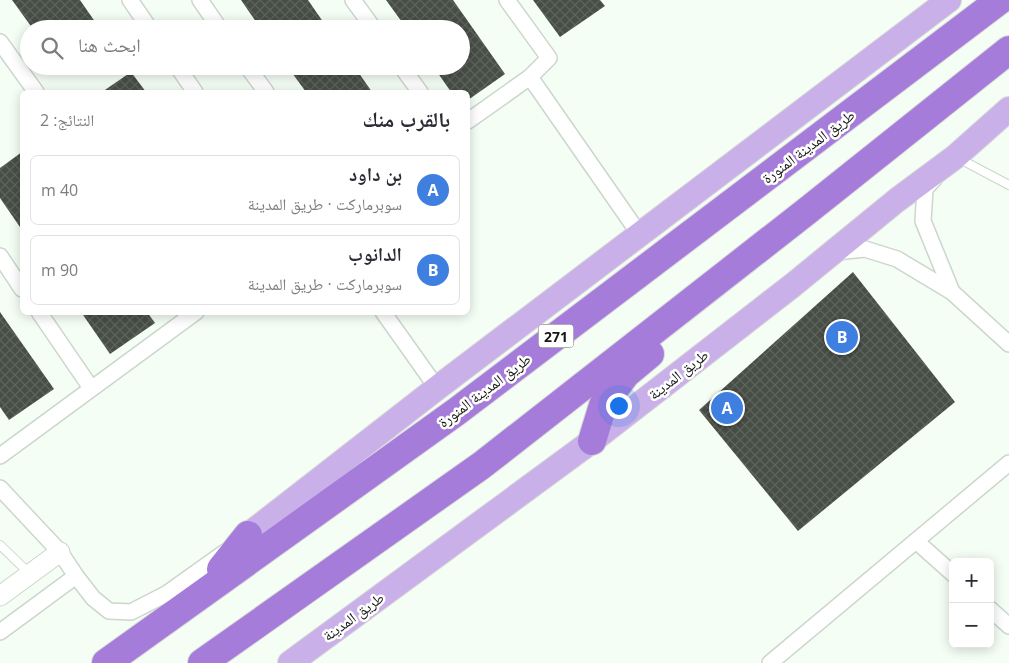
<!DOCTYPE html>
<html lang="ar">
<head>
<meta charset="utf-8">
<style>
  :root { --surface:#fff; --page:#f7f7f7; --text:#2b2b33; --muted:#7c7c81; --line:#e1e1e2; --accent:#7e44ba }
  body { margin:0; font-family:"Open Sans","Noto Naskh Arabic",sans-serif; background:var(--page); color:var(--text); direction:rtl }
  .controls { position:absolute; right:15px; bottom:15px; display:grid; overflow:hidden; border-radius:8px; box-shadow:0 2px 12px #0003 }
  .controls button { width:45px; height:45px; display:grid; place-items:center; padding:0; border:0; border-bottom:1px solid var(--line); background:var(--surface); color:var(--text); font:25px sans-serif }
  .you { position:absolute; left:618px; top:405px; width:18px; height:18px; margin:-12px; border:4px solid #fff; border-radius:50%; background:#1a73e8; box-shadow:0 0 0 8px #1a73e833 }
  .badge { display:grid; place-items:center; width:32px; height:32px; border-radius:50%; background:var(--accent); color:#fff; font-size:16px; font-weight:700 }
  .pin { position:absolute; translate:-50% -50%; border:2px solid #fff; box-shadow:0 1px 5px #0006 }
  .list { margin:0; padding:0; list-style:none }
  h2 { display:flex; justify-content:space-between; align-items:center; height:65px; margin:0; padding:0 20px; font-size:21px }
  h2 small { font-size:16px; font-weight:400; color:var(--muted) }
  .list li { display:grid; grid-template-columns:32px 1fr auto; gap:15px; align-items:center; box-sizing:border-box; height:70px; margin:0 10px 10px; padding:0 10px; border:1px solid var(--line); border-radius:8px }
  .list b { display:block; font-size:19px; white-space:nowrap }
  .list p { margin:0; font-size:16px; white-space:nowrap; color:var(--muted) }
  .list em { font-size:16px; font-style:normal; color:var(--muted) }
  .icon { flex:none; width:28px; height:28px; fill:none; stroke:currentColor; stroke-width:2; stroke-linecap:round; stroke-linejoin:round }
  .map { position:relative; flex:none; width:1009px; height:663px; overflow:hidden; direction:ltr }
  .search { position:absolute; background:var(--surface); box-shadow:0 2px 12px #0003; left:20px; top:20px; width:450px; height:55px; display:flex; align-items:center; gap:12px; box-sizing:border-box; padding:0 18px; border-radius:28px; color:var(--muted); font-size:19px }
  .panel { position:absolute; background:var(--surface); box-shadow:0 2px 12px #0003; left:20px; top:90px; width:450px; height:225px; border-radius:8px; direction:rtl }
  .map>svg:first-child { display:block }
  .building { fill:url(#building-cross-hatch) }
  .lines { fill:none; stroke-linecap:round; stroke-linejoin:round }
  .service-casing { stroke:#cdd6cd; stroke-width:10 }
  .minor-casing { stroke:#cdd6cd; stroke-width:18 }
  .tertiary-casing { stroke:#cdd6cd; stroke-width:21 }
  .primary-casing { stroke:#d9dad9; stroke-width:26 }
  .motorway-casing { stroke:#d9dad9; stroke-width:30 }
  .service { stroke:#fff; stroke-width:8 }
  .minor { stroke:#fff; stroke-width:15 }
  .tertiary { stroke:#fff; stroke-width:19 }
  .primary { stroke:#cab0e9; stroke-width:24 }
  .motorway { stroke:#a67cdb; stroke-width:28 }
  .labels { text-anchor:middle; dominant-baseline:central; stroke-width:5; stroke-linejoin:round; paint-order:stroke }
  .shield { fill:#fff; stroke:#5a5d5a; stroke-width:1 }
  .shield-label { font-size:14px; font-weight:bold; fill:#141714 }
  .street-label { font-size:15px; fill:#141714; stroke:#fff }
</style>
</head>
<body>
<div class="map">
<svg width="1009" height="663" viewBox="0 0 1009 663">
  <defs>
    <pattern id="building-cross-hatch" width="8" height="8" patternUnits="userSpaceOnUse" patternTransform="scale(1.25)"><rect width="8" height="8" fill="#474e46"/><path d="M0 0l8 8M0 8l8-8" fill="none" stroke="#5e635d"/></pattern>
  </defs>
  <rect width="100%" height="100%" fill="#f5fef4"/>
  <g class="building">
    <path d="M 12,0 L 80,0 L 100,29 L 33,29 Z"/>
    <path d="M 241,0 L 308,0 L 328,29 L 261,29 Z"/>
    <path d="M 386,0 L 453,0 L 505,74 L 468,100 L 468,92 L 451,92 L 433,66 L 461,66 L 461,29 L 407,29 Z"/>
    <path d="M 533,0 L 600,0 L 605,6 L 560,37 Z"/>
    <path d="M 287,66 L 354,66 L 372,92 L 306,92 Z"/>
    <path d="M 131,72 L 146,92 L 102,92 Z"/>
    <path d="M 22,152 L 22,230 L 0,198 L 0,168 Z"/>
    <path d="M 853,272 L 955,402 L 798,531 L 699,410 Z"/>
    <path d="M 0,312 L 54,389 L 9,420 L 0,407 Z"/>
    <path d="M 81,312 L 147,312 L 155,323 L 110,354 Z"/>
  </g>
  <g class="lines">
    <g class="service-casing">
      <g id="service">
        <path d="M 958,158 L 1009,185"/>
        <path d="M 0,545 L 30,574"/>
      </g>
    </g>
    <g class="minor-casing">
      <g id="minor">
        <path d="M 130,0 L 150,29"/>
        <path d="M 200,0 L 220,29"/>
        <path d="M 353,0 L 374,29"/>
        <path d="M 507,0 L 549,58 L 530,77"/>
        <path d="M 0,42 L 36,92"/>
        <path d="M 177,66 L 195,92"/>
        <path d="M 247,66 L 266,92"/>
        <path d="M 401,66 L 420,92"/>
        <path d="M 468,121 L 530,77 L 640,235"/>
        <path d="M 935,178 L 925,189 L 923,221 L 952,292"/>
        <path d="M 834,253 L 836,252 L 865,249 L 897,259 L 952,292 L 1009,344"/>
        <path d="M 0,256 L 22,289"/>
        <path d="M 39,312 L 91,388"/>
        <path d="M 383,312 L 437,388"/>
        <path d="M 0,456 L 196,312"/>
        <path d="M 0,488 L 60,552 L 76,576 L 0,632"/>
        <path d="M 916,541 L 953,574"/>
        <path d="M 76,576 L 93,598 L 109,611 L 131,612 L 166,594 L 225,552"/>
        <path d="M 990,609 L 1009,626"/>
        <path d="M 770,663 L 1009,463"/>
      </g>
    </g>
    <g class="tertiary-casing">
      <path id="tertiary" d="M 0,596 L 60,552"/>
    </g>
    <g class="primary-casing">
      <g id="primary">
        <path d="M 248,535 L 437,388 L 949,0"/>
        <path d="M 290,663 L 592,441 L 793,285 L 897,200 L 955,157 L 1009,109"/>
      </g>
    </g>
    <g class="motorway-casing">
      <g id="motorway">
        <path d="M 592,441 L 603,405 L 626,374 L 650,354"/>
        <path d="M 221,569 L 248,535"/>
        <path d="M 106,663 L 456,412 L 1000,0"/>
        <path d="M 202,663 L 482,465 L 807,211 L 1009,50"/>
      </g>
    </g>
    <use href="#service" class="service"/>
    <use href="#minor" class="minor"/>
    <use href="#tertiary" class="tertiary"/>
    <use href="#primary" class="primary"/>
    <use href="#motorway" class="motorway"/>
  </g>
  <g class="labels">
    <rect class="shield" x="538.5" y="324.5" width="35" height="23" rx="4"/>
    <g class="shield-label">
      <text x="556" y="336">271</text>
    </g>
    <g class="street-label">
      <text transform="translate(808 146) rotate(-37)">طريق المدينة المنورة</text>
      <text transform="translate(678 374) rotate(-38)">طريق المدينة</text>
      <text transform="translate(484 390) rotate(-37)">طريق المدينة المنورة</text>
      <text transform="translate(353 616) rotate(-36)">طريق المدينة</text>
    </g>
  </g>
</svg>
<div class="controls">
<button>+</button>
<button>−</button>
</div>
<div class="you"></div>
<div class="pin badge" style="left:727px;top:408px;background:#3f7fe0">A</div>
<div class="pin badge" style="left:842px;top:337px;background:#3f7fe0">B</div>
<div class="search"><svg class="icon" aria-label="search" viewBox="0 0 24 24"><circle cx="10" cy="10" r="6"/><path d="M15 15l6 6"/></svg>ابحث هنا</div>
<section class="panel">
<h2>بالقرب منك<small>النتائج: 2</small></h2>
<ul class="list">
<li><span class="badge" style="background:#3f7fe0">A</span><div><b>بن داود</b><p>سوبرماركت · طريق المدينة</p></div><em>40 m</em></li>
<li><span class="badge" style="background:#3f7fe0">B</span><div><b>الدانوب</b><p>سوبرماركت · طريق المدينة</p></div><em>90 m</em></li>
</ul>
</section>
</div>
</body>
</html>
